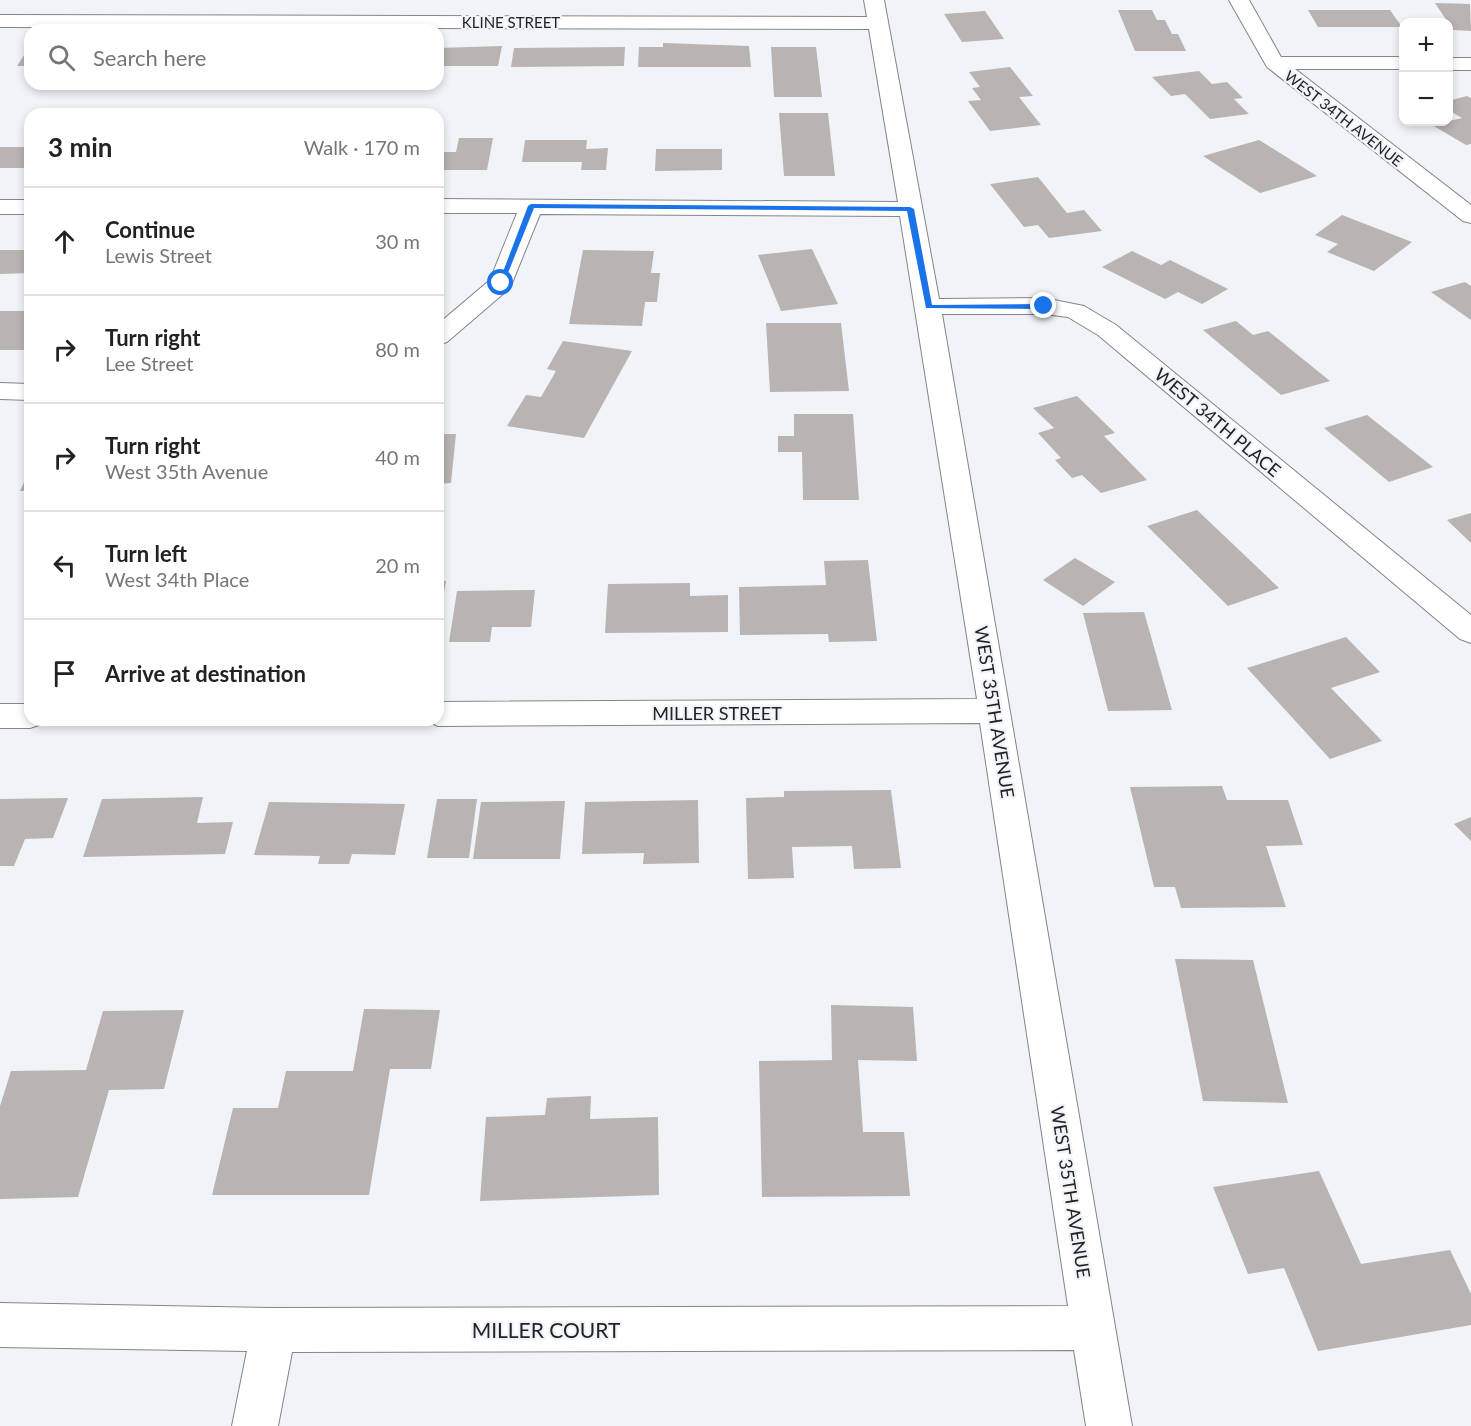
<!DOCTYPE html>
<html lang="en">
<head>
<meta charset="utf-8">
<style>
  :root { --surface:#fff; --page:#f2f2f2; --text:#222; --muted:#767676; --line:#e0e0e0 }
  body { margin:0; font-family:Lato,sans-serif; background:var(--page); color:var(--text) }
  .controls { position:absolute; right:18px; top:18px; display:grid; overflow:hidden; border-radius:12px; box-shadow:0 3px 9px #0003 }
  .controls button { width:54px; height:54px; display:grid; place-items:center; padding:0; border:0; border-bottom:2px solid var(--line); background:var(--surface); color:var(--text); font:30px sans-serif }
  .stop { position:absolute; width:18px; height:18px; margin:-14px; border:4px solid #1a73e8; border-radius:50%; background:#fff }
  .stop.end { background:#1a73e8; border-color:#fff; box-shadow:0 2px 6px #0008 }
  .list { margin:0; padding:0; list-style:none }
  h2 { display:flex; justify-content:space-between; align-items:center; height:78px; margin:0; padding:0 24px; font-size:26px }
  h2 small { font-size:20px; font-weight:400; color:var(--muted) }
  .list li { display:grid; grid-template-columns:39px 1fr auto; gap:18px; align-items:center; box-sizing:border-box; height:108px; padding:0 24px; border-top:2px solid var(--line) }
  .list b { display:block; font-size:22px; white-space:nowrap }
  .list p { margin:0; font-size:20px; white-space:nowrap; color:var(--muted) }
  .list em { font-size:20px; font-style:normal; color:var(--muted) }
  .icon { flex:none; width:33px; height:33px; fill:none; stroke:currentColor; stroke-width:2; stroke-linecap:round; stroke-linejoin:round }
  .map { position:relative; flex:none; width:1471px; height:1426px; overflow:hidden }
  .search { position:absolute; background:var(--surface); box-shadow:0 3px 9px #0003; left:24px; top:24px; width:420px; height:66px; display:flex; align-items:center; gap:15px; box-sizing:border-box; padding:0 21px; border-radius:18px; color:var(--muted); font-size:22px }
  .panel { position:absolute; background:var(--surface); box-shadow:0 3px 9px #0003; left:24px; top:108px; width:420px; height:618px; border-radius:18px }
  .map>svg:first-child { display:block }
  .building { fill:#b9b3b1 }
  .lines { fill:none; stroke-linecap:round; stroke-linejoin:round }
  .minor-casing { stroke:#828589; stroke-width:2 }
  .minor { fill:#fff; fill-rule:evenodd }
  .route { fill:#1a73e8 }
  .labels { text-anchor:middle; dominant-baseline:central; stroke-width:4.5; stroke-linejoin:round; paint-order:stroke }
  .far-street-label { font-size:15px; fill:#212324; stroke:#f0f4f8 }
  .street-label { font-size:18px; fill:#212324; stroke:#f0f4f8 }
  .near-street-label { font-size:21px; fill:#212324; stroke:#f0f4f8 }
</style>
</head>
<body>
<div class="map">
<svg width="1471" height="1426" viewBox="0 0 1471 1426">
  <rect width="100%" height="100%" fill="#f0f4f8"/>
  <g class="building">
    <path d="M 1435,3 L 1470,4 L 1471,31 L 1453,30 Z"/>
    <path d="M 1118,10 L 1152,10 L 1157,20 L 1165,20 L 1172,34 L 1178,34 L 1186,51 L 1135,51 Z"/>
    <path d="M 1308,10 L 1390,10 L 1402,27 L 1318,27 Z"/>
    <path d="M 985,11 L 1004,39 L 962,42 L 944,14 Z"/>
    <path d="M 663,43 L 749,46 L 751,67 L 638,67 L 639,47 L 663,47 Z"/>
    <path d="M 30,46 L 30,66 L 17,66 Z"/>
    <path d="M 502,46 L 498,66 L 438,66 L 438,48 Z"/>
    <path d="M 625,47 L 624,66 L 511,67 L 514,48 Z"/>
    <path d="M 771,47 L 816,47 L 822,97 L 774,97 Z"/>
    <path d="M 1010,67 L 1033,96 L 1019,97 L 1041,125 L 990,131 L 968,101 L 981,100 L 972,88 L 980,87 L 969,72 Z"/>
    <path d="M 1199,71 L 1212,84 L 1227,82 L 1243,98 L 1234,99 L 1249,114 L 1210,119 L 1185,94 L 1171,96 L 1152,77 Z"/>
    <path d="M 1467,96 L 1471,98 L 1471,144 L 1466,145 L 1432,125 L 1462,118 L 1448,110 L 1448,101 Z"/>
    <path d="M 260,109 L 289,109 L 287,114 L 258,114 Z"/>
    <path d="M 305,112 L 344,112 L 344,114 L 304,114 Z"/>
    <path d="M 779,113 L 828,113 L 835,176 L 784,176 Z"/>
    <path d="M 459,138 L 493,138 L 487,170 L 438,170 L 438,152 L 456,152 Z"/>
    <path d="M 525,140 L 587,140 L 586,149 L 608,148 L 606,170 L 581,170 L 582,162 L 522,162 Z"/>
    <path d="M 1259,140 L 1317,176 L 1260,193 L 1203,156 Z"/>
    <path d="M 0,147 L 30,147 L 29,168 L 0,168 Z"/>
    <path d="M 656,149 L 722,149 L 722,170 L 655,171 Z"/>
    <path d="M 1038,177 L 1067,213 L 1084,210 L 1102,231 L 1049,238 L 1038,225 L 1024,227 L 990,184 Z"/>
    <path d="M 1342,215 L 1412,242 L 1374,271 L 1327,252 L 1338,244 L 1315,235 Z"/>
    <path d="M 812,249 L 838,304 L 781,311 L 758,255 Z"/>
    <path d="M 0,250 L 30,250 L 30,273 L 0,274 Z"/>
    <path d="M 583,250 L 654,251 L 651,273 L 660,273 L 657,302 L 645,302 L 642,326 L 569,324 Z"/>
    <path d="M 1132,251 L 1161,265 L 1170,260 L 1228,289 L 1202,304 L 1178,292 L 1165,299 L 1102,267 Z"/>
    <path d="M 1465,282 L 1471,286 L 1471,320 L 1431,292 Z"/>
    <path d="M 0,311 L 30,311 L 27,319 L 30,319 L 30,350 L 0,350 Z"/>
    <path d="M 1236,321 L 1253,335 L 1268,331 L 1330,381 L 1281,395 L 1203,330 Z"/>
    <path d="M 766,323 L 841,323 L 849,391 L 770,392 Z"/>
    <path d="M 563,341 L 632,351 L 584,438 L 507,426 L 526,395 L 541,397 L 556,371 L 547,369 Z"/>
    <path d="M 1077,396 L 1115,433 L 1104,436 L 1147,480 L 1101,493 L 1082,475 L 1072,478 L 1055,460 L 1061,458 L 1038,433 L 1054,428 L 1033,408 Z"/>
    <path d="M 794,414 L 853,414 L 859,500 L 803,500 L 802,452 L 778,452 L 778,436 L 794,436 Z"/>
    <path d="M 1367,415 L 1433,467 L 1389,482 L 1324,428 Z"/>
    <path d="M 438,434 L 456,434 L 451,483 L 438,484 Z"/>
    <path d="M 30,469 L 30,491 L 20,491 Z"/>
    <path d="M 1197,510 L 1279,588 L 1228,606 L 1147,526 Z"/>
    <path d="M 1471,513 L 1471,543 L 1447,520 Z"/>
    <path d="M 1075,558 L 1115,582 L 1083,606 L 1043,580 Z"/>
    <path d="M 868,560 L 877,641 L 829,642 L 828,634 L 740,635 L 739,587 L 826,585 L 824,561 Z"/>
    <path d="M 438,581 L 446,581 L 439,622 L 438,622 Z"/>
    <path d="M 690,583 L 690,596 L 728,595 L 728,632 L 605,633 L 608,584 Z"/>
    <path d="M 535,590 L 531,627 L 492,627 L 490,642 L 449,642 L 457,591 Z"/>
    <path d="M 1144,612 L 1172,710 L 1108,711 L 1083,613 Z"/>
    <path d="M 1346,637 L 1380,672 L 1331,688 L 1382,741 L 1330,759 L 1247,668 Z"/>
    <path d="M 1222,786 L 1227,800 L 1288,800 L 1303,845 L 1266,846 L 1286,907 L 1181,908 L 1175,887 L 1154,887 L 1130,787 Z"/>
    <path d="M 891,790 L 901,868 L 854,869 L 852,846 L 792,847 L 794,878 L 748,879 L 746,798 L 784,797 L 784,791 Z"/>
    <path d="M 203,797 L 197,823 L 233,822 L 225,854 L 83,857 L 102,799 Z"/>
    <path d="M 68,798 L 53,838 L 25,839 L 14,866 L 0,866 L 0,799 Z"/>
    <path d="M 437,799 L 477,799 L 469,858 L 427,858 Z"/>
    <path d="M 698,800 L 699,863 L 643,864 L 644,853 L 582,854 L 585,802 Z"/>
    <path d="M 565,801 L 560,859 L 473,859 L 481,802 Z"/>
    <path d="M 269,802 L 405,804 L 395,855 L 352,854 L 349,864 L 318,864 L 320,856 L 254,855 Z"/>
    <path d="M 1471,817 L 1471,841 L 1454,824 Z"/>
    <path d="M 1175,959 L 1253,960 L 1288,1103 L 1203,1101 Z"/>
    <path d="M 831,1005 L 913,1007 L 917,1061 L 858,1060 L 863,1132 L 904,1132 L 910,1196 L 762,1197 L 759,1061 L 839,1060 L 832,1060 Z"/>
    <path d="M 364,1009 L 440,1010 L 431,1069 L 390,1069 L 369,1195 L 212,1195 L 233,1108 L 278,1108 L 286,1071 L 353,1071 Z"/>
    <path d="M 184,1010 L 164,1089 L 109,1090 L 78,1197 L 0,1199 L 0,1106 L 11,1071 L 86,1070 L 103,1011 Z"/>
    <path d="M 591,1096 L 590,1119 L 658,1117 L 659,1195 L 480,1201 L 486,1117 L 545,1115 L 547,1098 Z"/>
    <path d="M 1319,1171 L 1361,1264 L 1450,1250 L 1471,1294 L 1471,1325 L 1318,1351 L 1284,1268 L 1248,1274 L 1213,1187 Z"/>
  </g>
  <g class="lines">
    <g class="minor-casing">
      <g id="minor">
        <path d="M 864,0 L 884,0 L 939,299 L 1044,298 L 1084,306 L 1116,325 L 1471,615 L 1471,643 L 1460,639 L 1098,335 L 1068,317 L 1044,314 L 942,314 L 1132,1426 L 1086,1426 L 1074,1350 L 292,1352 L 278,1426 L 232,1426 L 247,1351 L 0,1347 L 0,1303 L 274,1308 L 1068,1306 L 980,723 L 438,726 L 425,720 L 438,720 L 438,702 L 977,699 L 900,216 L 540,214 L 510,288 L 447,342 L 438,345 L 438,324 L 490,280 L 517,213 L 438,213 L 438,199 L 898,202 L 869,29 L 0,27 L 0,15 L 867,17 Z"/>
        <path d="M 1229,0 L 1249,0 L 1281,57 L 1404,57 L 1404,69 L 1295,69 L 1471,205 L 1471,223 L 1463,221 L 1267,67 Z"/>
        <rect x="1448" y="58" width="23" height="12"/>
        <rect x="0" y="200" width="30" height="14"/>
        <path d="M 0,383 L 30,384 L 30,400 L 0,399 Z"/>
        <path d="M 0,704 L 30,704 L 30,720 L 44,720 L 42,724 L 30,728 L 0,728 Z"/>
      </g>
    </g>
    <use href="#minor" class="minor"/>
  </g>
  <path class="route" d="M 531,204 L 910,207 L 914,209 L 932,305 L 1044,304 L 1048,306 L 1044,309 L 926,308 L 907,211 L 534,208 L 504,283 L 498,285 L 528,206 Z"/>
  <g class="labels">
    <g class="far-street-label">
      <text x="511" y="22">KLINE STREET</text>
      <text transform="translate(1344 118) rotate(38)">WEST 34TH AVENUE</text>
    </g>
    <g class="street-label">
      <text transform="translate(1218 422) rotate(40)">WEST 34TH PLACE</text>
      <text transform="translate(995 712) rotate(81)">WEST 35TH AVENUE</text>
      <text x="717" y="713">MILLER STREET</text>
      <text transform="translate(1071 1192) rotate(81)">WEST 35TH AVENUE</text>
    </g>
    <g class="near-street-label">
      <text x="546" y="1329">MILLER COURT</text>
    </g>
  </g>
</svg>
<div class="controls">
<button>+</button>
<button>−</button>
</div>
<div class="stop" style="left:501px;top:283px"></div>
<div class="stop end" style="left:1044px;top:306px"></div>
<div class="search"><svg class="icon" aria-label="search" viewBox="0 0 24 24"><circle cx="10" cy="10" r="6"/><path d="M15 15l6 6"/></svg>Search here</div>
<section class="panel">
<h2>3 min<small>Walk · 170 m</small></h2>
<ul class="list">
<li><svg class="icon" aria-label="ahead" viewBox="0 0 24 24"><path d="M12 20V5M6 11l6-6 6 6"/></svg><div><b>Continue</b><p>Lewis Street</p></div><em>30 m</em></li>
<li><svg class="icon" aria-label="right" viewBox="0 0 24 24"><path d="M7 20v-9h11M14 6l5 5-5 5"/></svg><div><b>Turn right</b><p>Lee Street</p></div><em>80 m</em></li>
<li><svg class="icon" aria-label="right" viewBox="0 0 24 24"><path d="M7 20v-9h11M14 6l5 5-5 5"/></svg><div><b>Turn right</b><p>West 35th Avenue</p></div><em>40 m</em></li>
<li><svg class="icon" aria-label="left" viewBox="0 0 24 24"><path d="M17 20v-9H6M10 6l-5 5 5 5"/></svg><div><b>Turn left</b><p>West 34th Place</p></div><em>20 m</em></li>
<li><svg class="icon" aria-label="arrive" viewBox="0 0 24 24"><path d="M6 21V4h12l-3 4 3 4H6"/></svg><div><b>Arrive at destination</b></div></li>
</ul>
</section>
</div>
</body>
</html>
